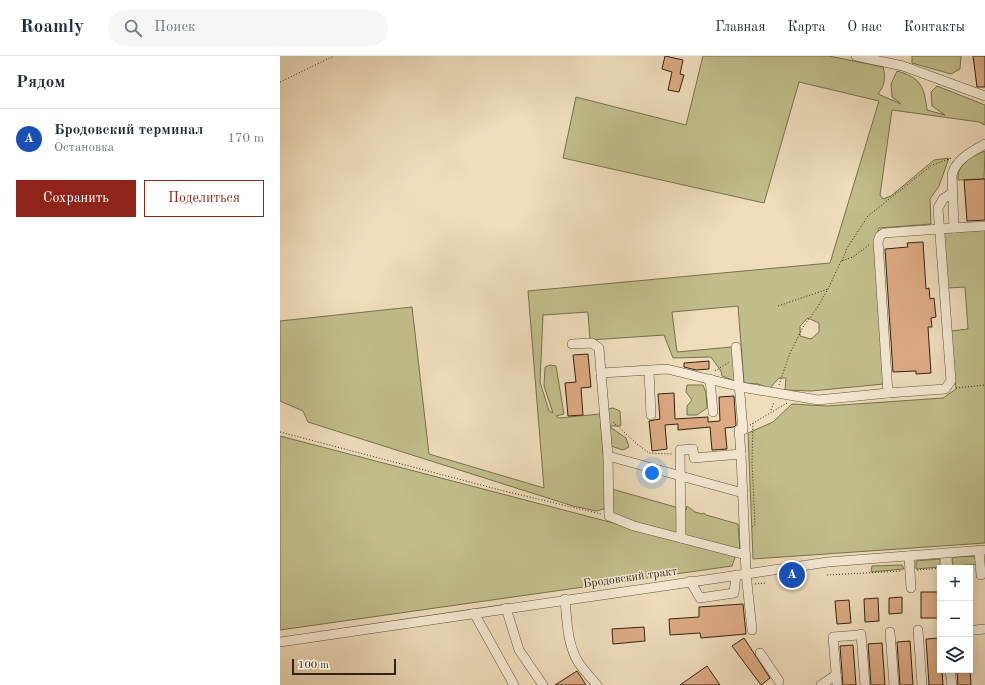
<!DOCTYPE html>
<html lang="ru">
<head>
<meta charset="utf-8">
<style>
  :root { --surface:#fff; --page:#f6f6f7; --text:#1f2937; --muted:#747a83; --line:#e0e1e3; --accent:#8f2418 }
  body { margin:0; font-family:"Old Standard TT",serif; background:var(--page); color:var(--text) }
  .controls { position:absolute; right:12px; bottom:12px; display:grid; overflow:hidden; border-radius:0px; box-shadow:0 2px 10px #0003 }
  .controls button { width:36px; height:36px; display:grid; place-items:center; padding:0; border:0; border-bottom:1px solid var(--line); background:var(--surface); color:var(--text); font:20px sans-serif }
  .scale { position:absolute; left:12px; bottom:10px; width:104px; box-sizing:border-box; padding-left:4px; border:2px solid #302312; border-top:0; font-size:11px; line-height:14px; white-space:nowrap; color:#302312; -webkit-text-stroke:3px #f5e9d3; paint-order:stroke }
  .you { position:absolute; left:372px; top:417px; width:14px; height:14px; margin:-10px; border:3px solid #fff; border-radius:50%; background:#1a73e8; box-shadow:0 0 0 6px #1a73e833 }
  .badge { display:grid; place-items:center; width:26px; height:26px; border-radius:50%; background:var(--accent); color:#fff; font-size:13px; font-weight:700 }
  .pin { position:absolute; translate:-50% -50%; border:2px solid #fff; box-shadow:0 1px 4px #0006 }
  .list { margin:0; padding:0; list-style:none }
  h2 { display:flex; justify-content:space-between; align-items:center; height:52px; margin:0; padding:0 16px; font-size:17px }
  h2 small { font-size:13px; font-weight:400; color:var(--muted) }
  .list li { display:grid; grid-template-columns:26px 1fr auto; gap:12px; align-items:center; box-sizing:border-box; height:60px; padding:0 16px; border-top:1px solid var(--line) }
  .list b { display:block; font-size:15px; white-space:nowrap }
  .list p { margin:0; font-size:13px; white-space:nowrap; color:var(--muted) }
  .list em { font-size:13px; font-style:normal; color:var(--muted) }
  .actions { display:flex; gap:8px; padding:12px 16px }
  .actions a { flex:1; padding:9px 0; border:1px solid var(--accent); border-radius:0px; text-align:center; font-size:14px; color:var(--accent) }
  .actions .main { background:var(--accent); color:#fff }
  .icon { flex:none; width:22px; height:22px; fill:none; stroke:currentColor; stroke-width:2; stroke-linecap:round; stroke-linejoin:round }
  .map { position:relative; flex:none; width:705px; height:629px; overflow:hidden }
  header { display:flex; align-items:center; gap:24px; box-sizing:border-box; height:56px; padding:0 20px; background:var(--surface); border-bottom:1px solid var(--line) }
  header strong { font-size:19px }
  nav { display:flex; gap:22px; margin-inline-start:auto; font-size:14px }
  .search { width:280px; height:36px; background:var(--page); display:flex; align-items:center; gap:10px; box-sizing:border-box; padding:0 14px; border-radius:22px; color:var(--muted); font-size:15px }
  main { display:flex }
  aside { flex:1; background:var(--surface) }
  .map>svg:first-child { display:block }
  .green { fill:#c1be8b; stroke:#78704e; fill-rule:evenodd }
  .building { fill:#ddaa83; stroke:#302312 }
  .lines { fill:none; stroke-linecap:round; stroke-linejoin:round }
  .minor-casing { stroke:#60523c; stroke-width:10 }
  .path { stroke:#302312; stroke-width:1; stroke-dasharray:1 2; stroke-linecap:butt }
  .minor { stroke:#f5e9d3; stroke-width:9 }
  .labels { text-anchor:middle; dominant-baseline:central; stroke-width:3; stroke-linejoin:round; paint-order:stroke }
  .street-label { font-size:12px; fill:#302312; stroke:#f5e9d3 }
</style>
</head>
<body>
<header>
<strong>Roamly</strong>
<div class="search"><svg class="icon" aria-label="search" viewBox="0 0 24 24"><circle cx="10" cy="10" r="6"/><path d="M15 15l6 6"/></svg>Поиск</div>
<nav><a>Главная</a><a>Карта</a><a>О нас</a><a>Контакты</a></nav>
</header>
<main>
<aside>
<h2>Рядом<small></small></h2>
<ul class="list">
<li><span class="badge" style="background:#1a4fb4">A</span><div><b>Бродовский терминал</b><p>Остановка</p></div><em>170 m</em></li>
</ul>
<div class="actions"><a class="main">Сохранить</a><a>Поделиться</a></div>
</aside>
<div class="map">
<svg width="705" height="629" viewBox="0 0 705 629">
  <rect width="100%" height="100%" fill="#efddbc"/>
  <filter id="stains"><feTurbulence type="fractalNoise" baseFrequency=".005" numOctaves="4"/><feColorMatrix values="0 0 0 0 .2 0 0 0 0 .09 0 0 0 0 .02 0 0 0 .5 -.17"/></filter>
  <radialGradient id="worn" r=".72"><stop offset=".6" stop-color="#630" stop-opacity="0"/><stop offset="1" stop-color="#630" stop-opacity=".3"/></radialGradient>
  <g class="green">
    <path d="M 423,0 L 549,0 L 603,11 C 606,21 605,29 598,38 L 621,48 L 612,41 L 611,28 L 617,15 C 641,22 644,30 647,54 L 665,59 L 652,50 L 651,36 L 657,30 L 705,49 L 705,69 L 699,66 L 612,54 L 600,139 L 603,143 L 611,140 L 654,104 L 669,102 L 659,130 L 650,143 L 651,168 L 599,172 L 595,184 L 604,328 L 531,335 L 505,334 L 506,322 L 499,322 L 490,332 L 478,328 L 464,327 L 458,250 L 392,256 L 397,296 L 452,291 L 455,325 L 442,320 L 441,315 L 431,301 L 393,302 L 384,279 L 310,284 L 308,256 L 263,259 L 260,326 L 269,355 L 273,357 L 264,330 L 265,311 L 270,309 L 276,310 L 284,358 L 276,360 L 279,362 L 320,358 L 326,436 L 324,453 L 316,455 L 293,450 L 28,366 L 23,355 L 0,345 L 0,265 L 132,251 L 149,398 L 264,432 L 248,235 L 550,207 L 599,45 L 519,26 L 484,147 L 283,102 L 296,41 L 406,69 ZM 528,262 L 539,267 L 539,276 L 531,283 L 520,280 L 520,270 Z"/>
    <path d="M 632,0 L 681,0 L 680,13 L 671,18 L 632,7 Z"/>
    <path d="M 705,95 L 704,123 L 678,124 C 677,107 691,101 705,95 Z"/>
    <path d="M 705,174 L 705,487 L 473,503 L 468,377 L 493,366 L 512,348 L 547,350 L 663,342 L 676,333 L 671,275 L 688,273 L 685,231 L 667,232 L 662,176 Z"/>
    <path d="M 407,329 L 423,329 L 426,337 L 427,352 L 417,359 L 407,359 L 407,350 L 412,344 L 406,336 Z"/>
    <path d="M 333,352 L 340,355 L 341,370 L 328,370 L 327,353 Z"/>
    <path d="M 330,371 L 346,382 L 349,391 L 343,394 L 331,390 Z"/>
    <path d="M 0,380 L 456,499 L 452,510 L 0,574 Z"/>
    <path d="M 332,433 L 406,454 L 407,450 L 415,456 L 422,458 L 424,457 L 426,459 L 458,468 L 460,495 L 333,460 Z"/>
    <path d="M 699,500 L 700,508 L 673,510 L 672,503 L 674,501 Z"/>
    <path d="M 660,503 L 660,511 L 636,513 L 636,505 Z"/>
    <path d="M 622,509 L 624,513 L 591,516 L 592,510 Z"/>
  </g>
  <g class="building">
    <path d="M 385,0 L 403,4 L 400,18 L 404,19 L 399,36 L 388,34 L 392,16 L 382,13 Z"/>
    <path d="M 693,0 L 705,0 L 705,31 L 697,31 Z"/>
    <path d="M 705,123 L 705,164 L 687,165 L 684,124 Z"/>
    <path d="M 643,186 L 646,233 L 649,232 L 650,243 L 654,242 L 656,261 L 651,262 L 652,271 L 648,271 L 651,317 L 636,318 L 636,315 L 613,316 L 605,193 L 628,191 L 627,187 Z"/>
    <path d="M 308,298 L 311,331 L 301,332 L 303,359 L 288,360 L 285,327 L 296,326 L 293,299 Z"/>
    <path d="M 429,305 L 429,313 L 416,314 L 404,311 L 404,307 Z"/>
    <path d="M 394,337 L 395,363 L 428,361 L 428,366 L 440,365 L 439,341 L 454,340 L 456,369 L 454,371 L 445,372 L 447,393 L 432,394 L 430,371 L 398,374 L 398,368 L 385,369 L 387,393 L 372,395 L 369,365 L 380,363 L 378,338 Z"/>
    <rect x="641" y="536" width="19" height="26"/>
    <path d="M 622,541 L 622,557 L 609,558 L 609,542 Z"/>
    <path d="M 598,542 L 599,565 L 585,566 L 584,543 Z"/>
    <path d="M 569,544 L 571,567 L 557,568 L 555,545 Z"/>
    <path d="M 463,548 L 466,578 L 421,582 L 420,577 L 390,579 L 389,563 L 419,561 L 419,551 Z"/>
    <path d="M 364,571 L 365,585 L 333,588 L 332,573 Z"/>
    <path d="M 464,582 L 490,622 L 481,629 L 452,590 Z"/>
    <path d="M 659,582 L 660,614 L 662,614 L 663,629 L 649,629 L 646,583 Z"/>
    <path d="M 630,585 L 633,629 L 620,629 L 617,586 Z"/>
    <path d="M 602,587 L 605,629 L 591,629 L 588,588 Z"/>
    <path d="M 573,589 L 576,629 L 563,629 L 560,590 Z"/>
    <path d="M 427,610 L 440,629 L 400,629 Z"/>
    <path d="M 677,614 L 690,614 L 691,629 L 678,629 Z"/>
    <path d="M 297,615 L 306,629 L 275,629 Z"/>
  </g>
  <g class="lines">
    <g class="minor-casing">
      <g id="minor">
        <path d="M 576,0 L 623,10 L 705,40"/>
        <path d="M 674,172 L 705,170"/>
        <path d="M 292,288 L 312,287 L 319,292 L 321,317"/>
        <path d="M 456,291 L 463,374 L 459,374 L 461,398"/>
        <path d="M 369,315 L 371,359"/>
        <path d="M 430,323 L 433,356"/>
        <path d="M 608,337 L 665,333 L 671,325 L 658,152 L 663,143 L 672,137"/>
        <path d="M 328,400 L 463,437"/>
        <path d="M 401,482 L 400,394 L 413,393 L 414,402 L 461,398 L 466,517 L 472,574"/>
        <path d="M 699,494 L 701,519"/>
        <path d="M 466,499 L 354,470 L 329,460 L 328,400 L 321,317 L 387,313 L 461,331 L 538,344 L 608,337 L 598,185 L 600,180 L 604,177 L 674,172 L 672,119 C 676,103 691,96 705,88"/>
        <path d="M 629,500 L 631,532"/>
        <path d="M 410,525 L 420,542 L 454,537 L 456,519"/>
        <path d="M 285,543 C 287,564 287,586 297,604 C 302,613 310,621 317,629"/>
        <path d="M 226,552 L 239,594 L 263,629"/>
        <path d="M 194,557 L 234,629"/>
        <path d="M 638,574 L 642,629"/>
        <path d="M 695,574 L 705,573"/>
        <path d="M 610,576 L 614,629"/>
        <path d="M 581,578 L 585,629"/>
        <path d="M 0,586 L 548,506 L 705,494"/>
        <path d="M 480,597 L 499,625"/>
        <path d="M 670,614 L 672,629"/>
        <path d="M 541,629 L 556,619"/>
        <path d="M 557,629 L 553,581 L 578,579"/>
      </g>
    </g>
    <g class="path">
      <path d="M 0,26 L 54,0"/>
      <path d="M 562,205 L 567,192 L 588,160 L 652,109 L 672,102"/>
      <path d="M 498,250 L 548,233"/>
      <path d="M 435,315 L 449,306"/>
      <path d="M 499,329 L 510,297 L 523,271 L 537,252 L 548,233 L 561,205 L 573,201 L 590,188"/>
      <path d="M 676,332 L 705,329"/>
      <path d="M 491,354 L 494,346"/>
      <path d="M 333,366 L 357,388 L 369,397 L 392,398"/>
      <path d="M 470,369 L 507,347"/>
      <path d="M 0,376 L 220,434 L 321,458"/>
      <path d="M 472,471 L 475,469 L 472,406 L 473,367"/>
      <path d="M 637,514 L 692,510"/>
      <path d="M 547,519 L 622,515"/>
      <path d="M 475,528 L 486,527"/>
    </g>
    <use href="#minor" class="minor"/>
  </g>
  <g class="labels">
    <g class="street-label">
      <text transform="translate(350 522) rotate(-8)">Бродовский тракт</text>
    </g>
  </g>
  <rect width="100%" height="100%" filter="url(#stains)"/>
  <rect width="100%" height="100%" fill="url(#worn)"/>
</svg>
<div class="controls">
<button>+</button>
<button>−</button>
<button><svg class="icon" aria-label="layers" viewBox="0 0 24 24"><path d="M12 4l9 5-9 5-9-5zM3 14l9 5 9-5"/></svg></button>
</div>
<div class="scale">100 m</div>
<div class="you"></div>
<div class="pin badge" style="left:512px;top:519px;background:#1a4fb4">A</div>
</div>
</main>
</body>
</html>
